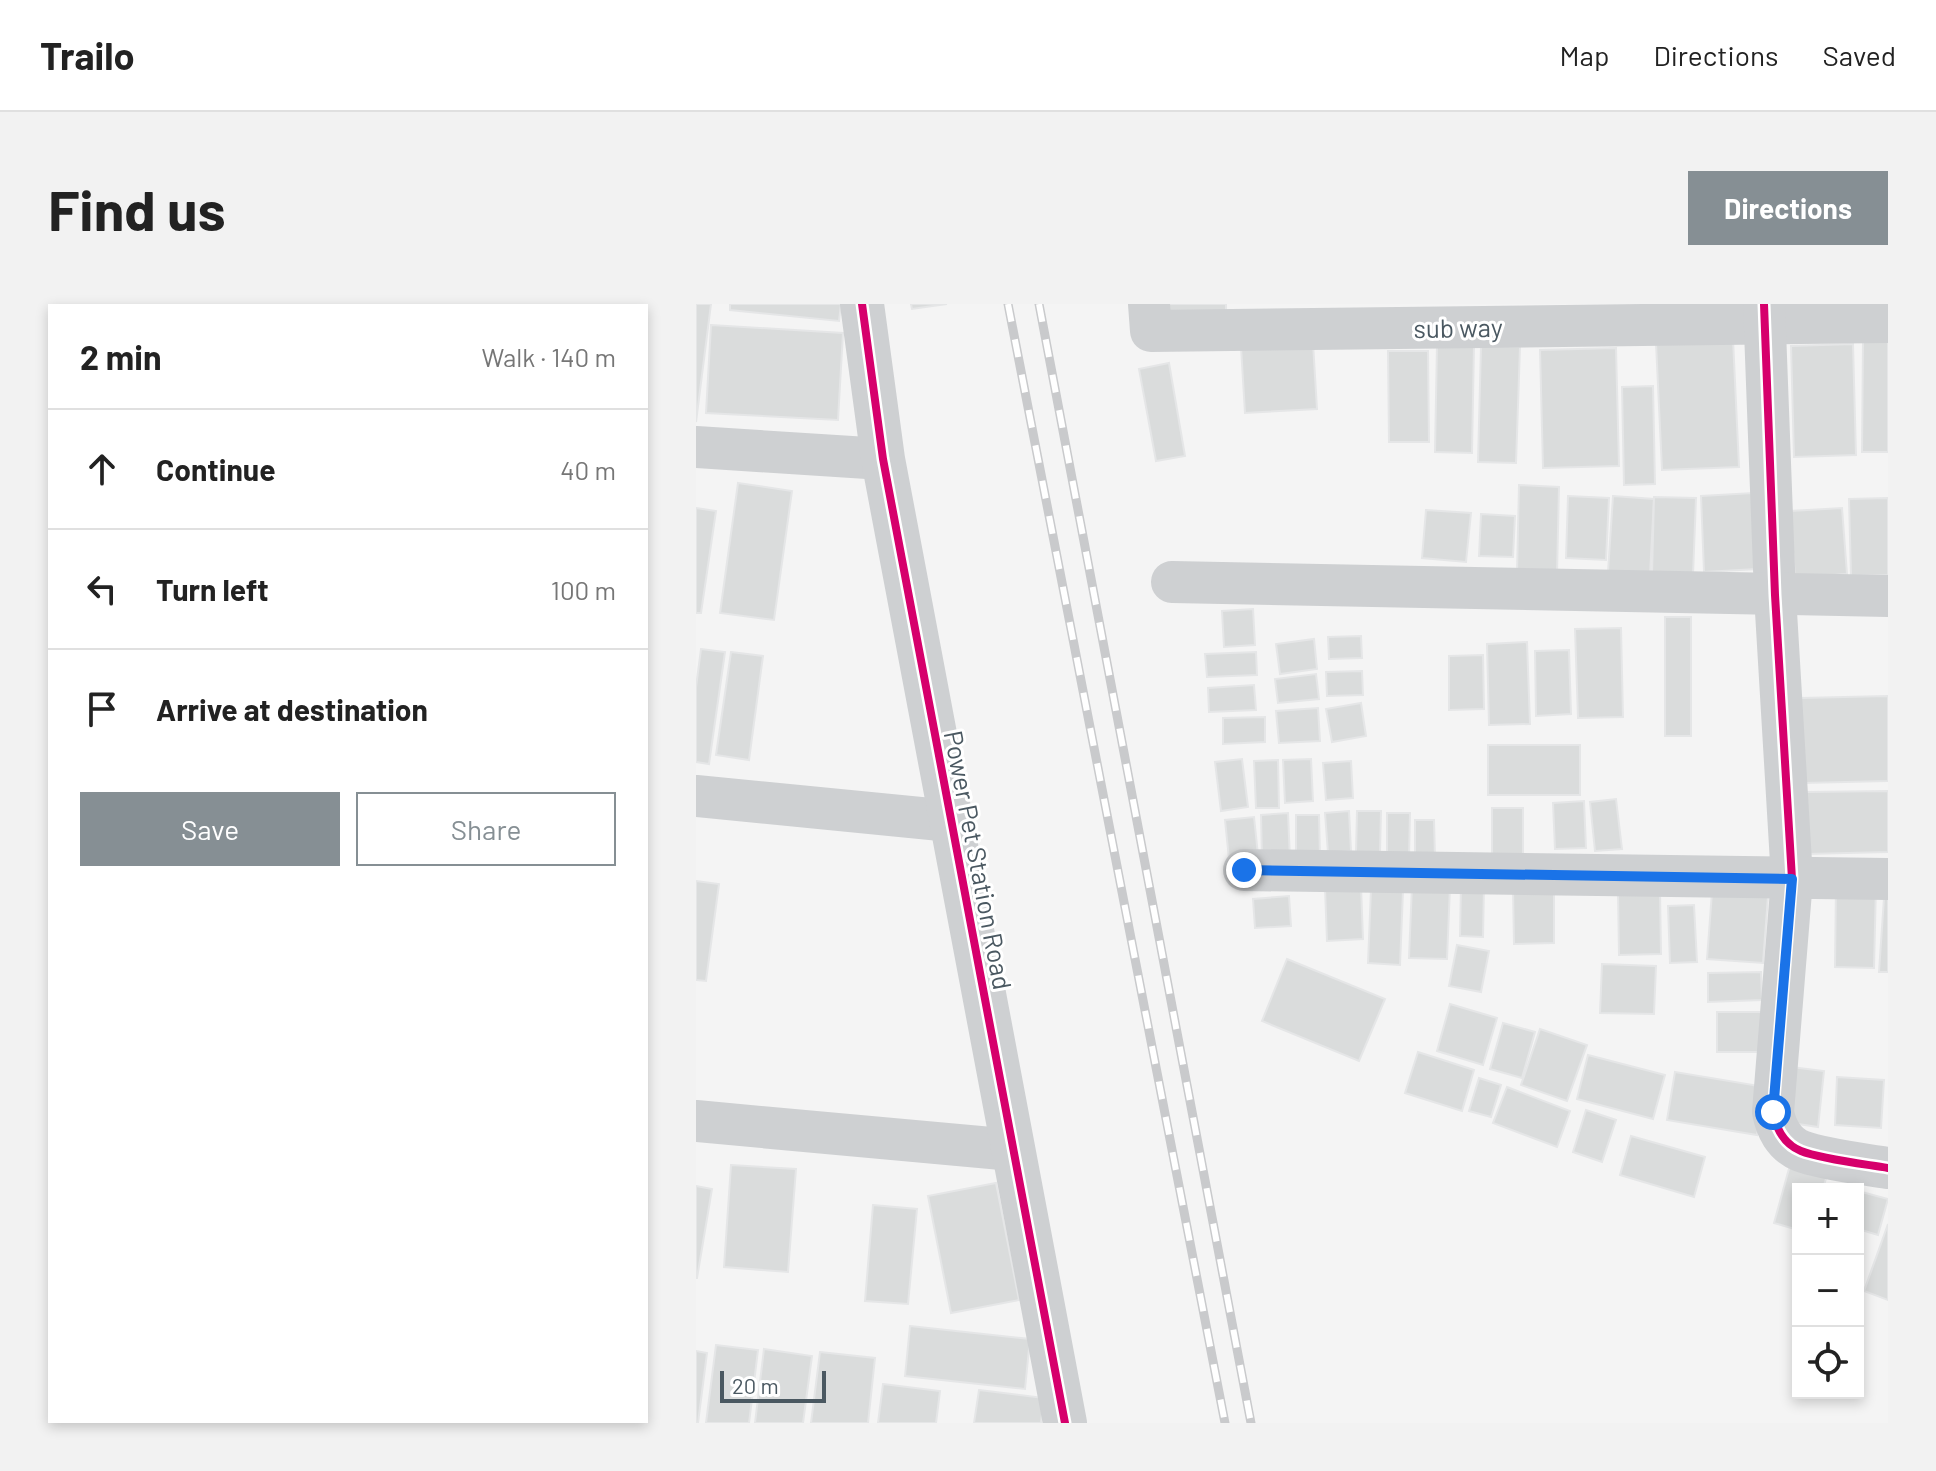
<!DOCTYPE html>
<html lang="en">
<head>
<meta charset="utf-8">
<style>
  :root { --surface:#fff; --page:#f2f2f2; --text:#222; --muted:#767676; --line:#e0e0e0; --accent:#868f94 }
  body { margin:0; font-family:Barlow,sans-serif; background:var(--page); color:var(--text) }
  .controls { position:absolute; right:24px; bottom:24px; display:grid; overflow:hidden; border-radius:0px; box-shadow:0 4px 12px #0003 }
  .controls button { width:72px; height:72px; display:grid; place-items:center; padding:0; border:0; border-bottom:2px solid var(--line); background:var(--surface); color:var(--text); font:40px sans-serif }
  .scale { position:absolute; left:24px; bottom:20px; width:106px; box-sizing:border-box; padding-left:8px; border:4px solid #4a5861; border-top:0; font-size:22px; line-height:28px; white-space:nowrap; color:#4a5861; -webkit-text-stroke:6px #fff; paint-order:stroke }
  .stop { position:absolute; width:24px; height:24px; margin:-18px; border:6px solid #1a73e8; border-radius:50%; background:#fff }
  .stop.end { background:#1a73e8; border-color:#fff; box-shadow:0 2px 8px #0008 }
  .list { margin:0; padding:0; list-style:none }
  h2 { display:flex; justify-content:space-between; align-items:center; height:104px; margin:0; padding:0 32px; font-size:34px }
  h2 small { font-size:26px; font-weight:400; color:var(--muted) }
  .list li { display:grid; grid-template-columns:52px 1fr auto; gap:24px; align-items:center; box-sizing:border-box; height:120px; padding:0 32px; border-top:2px solid var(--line) }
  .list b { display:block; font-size:30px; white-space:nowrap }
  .list em { font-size:26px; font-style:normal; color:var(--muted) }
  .actions { display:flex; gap:16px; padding:24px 32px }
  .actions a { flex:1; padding:18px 0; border:2px solid var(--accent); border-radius:0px; text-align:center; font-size:28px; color:var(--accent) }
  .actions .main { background:var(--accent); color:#fff }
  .icon { flex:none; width:44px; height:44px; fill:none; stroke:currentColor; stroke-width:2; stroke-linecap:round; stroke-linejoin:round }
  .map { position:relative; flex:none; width:1192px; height:1119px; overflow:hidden; border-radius:0px }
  header { display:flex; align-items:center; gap:48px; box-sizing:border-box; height:112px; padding:0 40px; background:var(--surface); border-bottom:2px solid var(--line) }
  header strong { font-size:38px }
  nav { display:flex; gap:44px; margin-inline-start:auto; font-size:28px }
  .intro { display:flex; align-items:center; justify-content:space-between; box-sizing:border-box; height:192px; padding:0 48px }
  h1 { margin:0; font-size:56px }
  .button { padding:20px 36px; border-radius:0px; background:var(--accent); color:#fff; font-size:28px; font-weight:700 }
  main { display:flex; gap:48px; padding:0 48px }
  aside { flex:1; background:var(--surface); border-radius:0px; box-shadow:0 4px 12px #0003 }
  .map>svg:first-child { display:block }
  .building { fill:#dadcdc; stroke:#e5e6e7; stroke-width:2 }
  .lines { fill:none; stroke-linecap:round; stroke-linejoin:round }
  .minor { stroke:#ced0d2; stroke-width:42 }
  .tertiary { stroke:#ced0d2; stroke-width:44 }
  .rail-casing { stroke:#c9cacc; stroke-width:9 }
  .rail { stroke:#fff; stroke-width:6; stroke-dasharray:18; stroke-linecap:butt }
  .cycleway-casing { stroke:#fff; stroke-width:13 }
  .cycleway { stroke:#d6006c; stroke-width:8 }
  .route { stroke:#1a73e8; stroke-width:10 }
  .labels { text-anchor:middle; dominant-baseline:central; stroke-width:6; stroke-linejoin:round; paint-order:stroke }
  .street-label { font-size:26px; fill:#4a5861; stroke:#fff }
</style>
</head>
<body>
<header>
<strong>Trailo</strong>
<nav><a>Map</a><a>Directions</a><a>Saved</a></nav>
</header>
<div class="intro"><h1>Find us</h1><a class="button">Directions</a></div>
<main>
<aside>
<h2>2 min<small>Walk · 140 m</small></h2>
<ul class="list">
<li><svg class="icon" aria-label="ahead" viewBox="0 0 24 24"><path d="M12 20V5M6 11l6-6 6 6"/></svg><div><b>Continue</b></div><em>40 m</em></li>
<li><svg class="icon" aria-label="left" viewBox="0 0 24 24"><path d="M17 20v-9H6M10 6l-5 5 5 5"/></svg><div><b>Turn left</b></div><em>100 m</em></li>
<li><svg class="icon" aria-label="arrive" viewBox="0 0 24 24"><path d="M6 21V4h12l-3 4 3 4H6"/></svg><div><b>Arrive at destination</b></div></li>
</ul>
<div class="actions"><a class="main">Save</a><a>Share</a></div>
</aside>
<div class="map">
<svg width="1192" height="1119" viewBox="0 0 1192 1119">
  <rect width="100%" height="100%" fill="#f4f4f4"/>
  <g class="building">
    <path d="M 0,0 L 15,0 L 0,118 Z"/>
    <path d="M 34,0 L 145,0 L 143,17 L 34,6 Z"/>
    <path d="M 215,0 L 251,0 L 216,5 Z"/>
    <rect x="473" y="0" width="57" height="9"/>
    <path d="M 15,21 L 147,29 L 142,116 L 10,109 Z"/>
    <path d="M 1037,35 L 1043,163 L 966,166 L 960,39 Z"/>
    <path d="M 1167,37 L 1192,37 L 1192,148 L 1166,148 Z"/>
    <path d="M 617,39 L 621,105 L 549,109 L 545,43 Z"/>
    <path d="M 741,40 L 778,40 L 776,149 L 739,148 Z"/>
    <path d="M 1157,40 L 1160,151 L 1098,153 L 1095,42 Z"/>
    <path d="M 785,42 L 824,43 L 820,159 L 782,158 Z"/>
    <path d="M 920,44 L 923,162 L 847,164 L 844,46 Z"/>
    <path d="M 692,47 L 732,47 L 733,138 L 693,138 Z"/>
    <path d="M 473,59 L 489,152 L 460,157 L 443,65 Z"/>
    <path d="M 957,82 L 959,180 L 928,181 L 926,83 Z"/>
    <path d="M 42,179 L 96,187 L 78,316 L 24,309 Z"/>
    <path d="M 823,181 L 863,183 L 861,270 L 821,269 Z"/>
    <path d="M 1057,189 L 1061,265 L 1008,268 L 1005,192 Z"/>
    <path d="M 872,192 L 913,194 L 910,256 L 870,254 Z"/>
    <path d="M 917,192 L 958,195 L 954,271 L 912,268 Z"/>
    <path d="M 958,193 L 1000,194 L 997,271 L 956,270 Z"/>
    <path d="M 1192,194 L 1192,271 L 1155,272 L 1153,195 Z"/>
    <path d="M 0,204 L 20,207 L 5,309 L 0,309 Z"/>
    <path d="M 1146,204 L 1151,270 L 1099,274 L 1094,207 Z"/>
    <path d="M 730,206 L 775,209 L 770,258 L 726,254 Z"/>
    <path d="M 785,210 L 819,212 L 817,253 L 783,252 Z"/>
    <path d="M 557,305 L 559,341 L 528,343 L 526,307 Z"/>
    <rect x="969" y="313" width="26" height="119"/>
    <path d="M 925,324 L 927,413 L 882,414 L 879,325 Z"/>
    <path d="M 665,332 L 666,354 L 633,355 L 632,333 Z"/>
    <path d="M 618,335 L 621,365 L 584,370 L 580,340 Z"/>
    <path d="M 831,338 L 834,420 L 793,421 L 791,340 Z"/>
    <path d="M 5,345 L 29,348 L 13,460 L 0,458 L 0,383 Z"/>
    <path d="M 873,346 L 875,410 L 840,412 L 839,347 Z"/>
    <path d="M 35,348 L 67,352 L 53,456 L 20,451 Z"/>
    <path d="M 560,348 L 561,371 L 511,373 L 509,350 Z"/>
    <path d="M 787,351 L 788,405 L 753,406 L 753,352 Z"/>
    <path d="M 666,367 L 667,391 L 631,392 L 630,368 Z"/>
    <path d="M 620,370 L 623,395 L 582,399 L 579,375 Z"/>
    <path d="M 558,381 L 560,406 L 513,408 L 512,384 Z"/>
    <path d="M 1192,392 L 1192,477 L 1107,479 L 1105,394 Z"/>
    <path d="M 665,399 L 670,432 L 636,438 L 630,405 Z"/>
    <path d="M 622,404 L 624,437 L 583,439 L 580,407 Z"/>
    <path d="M 569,413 L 569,438 L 527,440 L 527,414 Z"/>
    <rect x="792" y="441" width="92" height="50"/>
    <path d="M 546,455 L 552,503 L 525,507 L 519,458 Z"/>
    <path d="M 615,455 L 617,497 L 589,499 L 587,456 Z"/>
    <path d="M 582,456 L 583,504 L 560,504 L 558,457 Z"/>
    <path d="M 655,457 L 657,494 L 630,496 L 627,459 Z"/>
    <path d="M 1192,487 L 1192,548 L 1111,550 L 1110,488 Z"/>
    <path d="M 920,495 L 926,545 L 899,547 L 894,498 Z"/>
    <path d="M 888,497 L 890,544 L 859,545 L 857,499 Z"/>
    <rect x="796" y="504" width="31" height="46"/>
    <path d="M 653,507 L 655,547 L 632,549 L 629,509 Z"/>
    <path d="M 661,507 L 685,507 L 684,549 L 660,549 Z"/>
    <path d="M 592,509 L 594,555 L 566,557 L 565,511 Z"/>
    <path d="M 691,509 L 714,509 L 713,554 L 691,554 Z"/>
    <path d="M 600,511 L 623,511 L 624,554 L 600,555 Z"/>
    <path d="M 558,513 L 562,551 L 533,555 L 529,516 Z"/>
    <path d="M 719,516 L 738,516 L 739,554 L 719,554 Z"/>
    <path d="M 0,577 L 23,580 L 10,677 L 0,676 Z"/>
    <path d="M 1189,579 L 1192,579 L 1192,668 L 1183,668 Z"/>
    <path d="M 765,580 L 788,581 L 787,633 L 764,632 Z"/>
    <path d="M 1140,580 L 1180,581 L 1178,664 L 1139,663 Z"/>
    <path d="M 716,581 L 754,583 L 751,655 L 713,654 Z"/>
    <path d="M 665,582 L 667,635 L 631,637 L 629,584 Z"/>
    <path d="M 858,584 L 858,639 L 818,640 L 817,585 Z"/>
    <path d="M 675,585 L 707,587 L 704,661 L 672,659 Z"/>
    <path d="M 964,587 L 965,650 L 923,651 L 922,588 Z"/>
    <path d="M 1016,588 L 1072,592 L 1067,659 L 1011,655 Z"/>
    <path d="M 593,592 L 595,622 L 559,624 L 557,595 Z"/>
    <path d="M 998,601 L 1001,658 L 974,659 L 972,602 Z"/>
    <path d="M 761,641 L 793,647 L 785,688 L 753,682 Z"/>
    <path d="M 591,655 L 689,695 L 663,757 L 566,717 Z"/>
    <path d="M 906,660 L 960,662 L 958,710 L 904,709 Z"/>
    <path d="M 1065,668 L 1066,696 L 1012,698 L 1012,669 Z"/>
    <path d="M 754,700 L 801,714 L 787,761 L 741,747 Z"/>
    <rect x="1021" y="708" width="46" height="40"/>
    <path d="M 807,719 L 839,728 L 826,774 L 794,765 Z"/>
    <path d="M 844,725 L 891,741 L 871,797 L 825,781 Z"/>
    <path d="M 722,748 L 778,766 L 766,807 L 709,789 Z"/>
    <path d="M 892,751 L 969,771 L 957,815 L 881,795 Z"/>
    <path d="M 1095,763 L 1128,767 L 1122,823 L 1089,818 Z"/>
    <path d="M 979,768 L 1069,783 L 1061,831 L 971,816 Z"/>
    <path d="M 1141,773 L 1188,776 L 1185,824 L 1139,821 Z"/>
    <path d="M 783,774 L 805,781 L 795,813 L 773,807 Z"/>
    <path d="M 811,783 L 874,807 L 861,843 L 797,819 Z"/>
    <path d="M 890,806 L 920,816 L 906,858 L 877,848 Z"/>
    <path d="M 935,832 L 1009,853 L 998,893 L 924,871 Z"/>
    <path d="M 35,861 L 100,865 L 92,968 L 28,963 Z"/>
    <path d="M 1094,861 L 1131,871 L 1127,885 L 1102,885 L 1102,926 L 1078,919 Z"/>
    <path d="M 300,879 L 323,996 L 255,1009 L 232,892 Z"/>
    <path d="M 0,882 L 16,885 L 1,974 L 0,974 Z"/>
    <path d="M 1162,887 L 1192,895 L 1182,931 L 1162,925 Z"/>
    <path d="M 177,901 L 221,905 L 212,1000 L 169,997 Z"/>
    <path d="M 1192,920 L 1192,996 L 1168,987 Z"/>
    <path d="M 214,1022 L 334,1035 L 329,1085 L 209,1072 Z"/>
    <path d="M 20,1041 L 62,1046 L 53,1119 L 10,1119 Z"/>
    <path d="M 68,1045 L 116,1052 L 107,1119 L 59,1119 Z"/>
    <path d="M 0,1047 L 11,1049 L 2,1119 L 0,1119 Z"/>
    <path d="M 124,1048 L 179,1054 L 172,1119 L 115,1119 Z"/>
    <path d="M 187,1080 L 244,1087 L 240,1119 L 182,1119 Z"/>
    <path d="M 283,1086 L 348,1094 L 345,1119 L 278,1119 Z"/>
  </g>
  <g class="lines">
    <g class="minor">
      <path d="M 453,0 L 455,27 L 1192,18"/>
      <path d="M 1068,0 L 1079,291 L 1096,575 L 1077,808 C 1080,824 1088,840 1105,847 C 1125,855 1168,860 1192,864"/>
      <path d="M 0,143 L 187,155"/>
      <path d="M 476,278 L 1192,292"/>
      <path d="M 0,492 L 255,517"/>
      <path d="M 548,566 L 1192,575"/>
      <path d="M 0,817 L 317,846"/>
    </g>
    <path class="tertiary" d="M 166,0 L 187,155 L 369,1119"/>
    <g class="rail-casing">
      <g id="rail">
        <path d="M 312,0 L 529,1119"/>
        <path d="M 343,0 L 555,1119"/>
      </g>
    </g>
    <use href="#rail" class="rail"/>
    <g class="cycleway-casing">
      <g id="cycleway">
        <path d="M 166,0 L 187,155 L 369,1119"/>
        <path d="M 1068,0 L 1079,291 L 1096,575 L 1077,808 C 1080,824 1088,840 1105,847 C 1125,855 1168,860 1192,864"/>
      </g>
    </g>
    <use href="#cycleway" class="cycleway"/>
  </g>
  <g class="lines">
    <path class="route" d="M 548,566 L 1096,575 L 1077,808"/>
  </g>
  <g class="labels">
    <g class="street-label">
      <text transform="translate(762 23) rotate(-1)">sub way</text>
      <text transform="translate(283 556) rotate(79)">Power Pet Station Road</text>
    </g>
  </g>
</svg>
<div class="controls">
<button>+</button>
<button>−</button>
<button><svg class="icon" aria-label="locate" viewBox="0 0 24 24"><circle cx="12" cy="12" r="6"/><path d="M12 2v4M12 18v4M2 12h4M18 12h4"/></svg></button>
</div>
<div class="scale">20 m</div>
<div class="stop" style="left:1077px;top:808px"></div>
<div class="stop end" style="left:548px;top:566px"></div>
</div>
</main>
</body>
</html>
